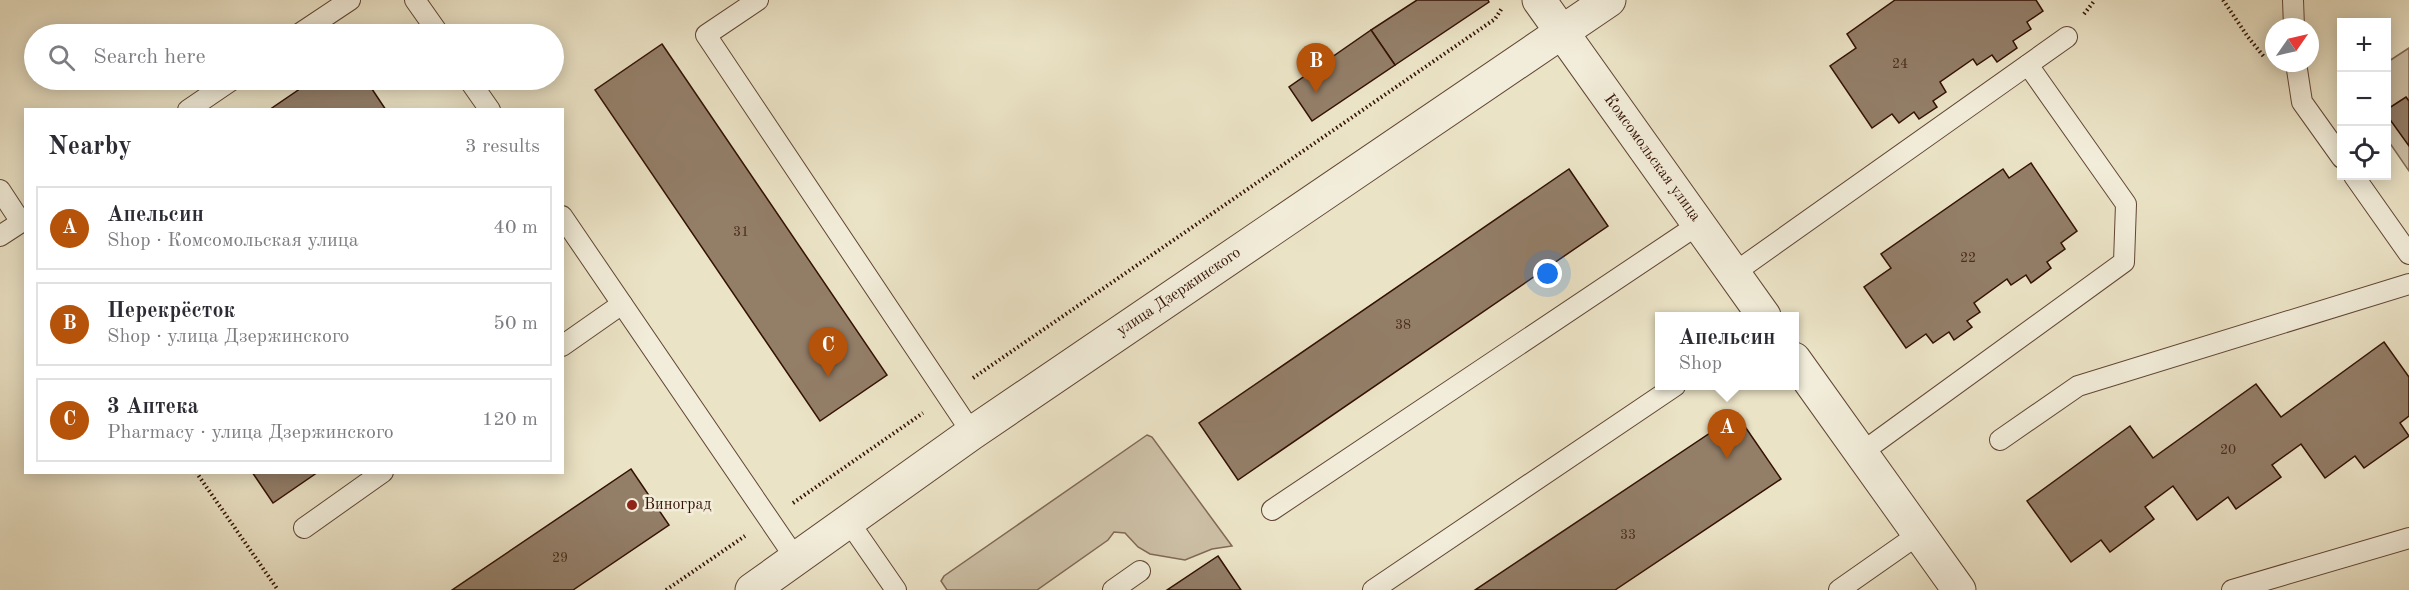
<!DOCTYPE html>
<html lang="en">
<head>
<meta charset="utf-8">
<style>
  :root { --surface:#fff; --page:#f7f7f7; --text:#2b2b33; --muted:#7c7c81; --line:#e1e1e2; --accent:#b45309 }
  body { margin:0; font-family:"Old Standard TT",serif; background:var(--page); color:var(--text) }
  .controls { position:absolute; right:18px; top:18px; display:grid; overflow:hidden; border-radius:0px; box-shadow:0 3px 15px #0003 }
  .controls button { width:54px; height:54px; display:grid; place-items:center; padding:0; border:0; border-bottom:2px solid var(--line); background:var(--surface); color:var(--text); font:30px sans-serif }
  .compass { position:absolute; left:2265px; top:18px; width:54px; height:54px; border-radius:50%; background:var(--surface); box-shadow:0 3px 15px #0003; rotate:56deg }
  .you { position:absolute; left:1548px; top:274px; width:21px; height:21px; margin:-15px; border:4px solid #fff; border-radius:50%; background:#1a73e8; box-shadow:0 0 0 9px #1a73e833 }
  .badge { display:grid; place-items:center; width:39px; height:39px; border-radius:50%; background:var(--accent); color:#fff; font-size:20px; font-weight:700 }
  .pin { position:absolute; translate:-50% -50px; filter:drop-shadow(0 2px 3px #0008) }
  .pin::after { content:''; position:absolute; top:32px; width:21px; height:18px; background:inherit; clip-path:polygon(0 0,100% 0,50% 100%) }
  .popup { position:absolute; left:1655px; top:312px; width:144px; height:78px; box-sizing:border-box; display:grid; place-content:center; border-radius:0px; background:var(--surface); filter:drop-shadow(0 2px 4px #0005); font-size:20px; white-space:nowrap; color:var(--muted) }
  .popup b { font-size:22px; color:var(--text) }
  .popup::after { content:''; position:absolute; left:50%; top:100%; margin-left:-12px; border:12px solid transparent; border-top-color:var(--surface) }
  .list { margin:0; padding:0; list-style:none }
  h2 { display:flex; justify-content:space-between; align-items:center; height:78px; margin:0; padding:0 24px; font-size:26px }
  h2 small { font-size:20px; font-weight:400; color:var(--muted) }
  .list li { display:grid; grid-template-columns:39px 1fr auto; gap:18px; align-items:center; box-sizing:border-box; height:84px; margin:0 12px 12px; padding:0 12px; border:2px solid var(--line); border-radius:0px }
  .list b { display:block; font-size:22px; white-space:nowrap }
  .list p { margin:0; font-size:20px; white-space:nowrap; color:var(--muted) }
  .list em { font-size:20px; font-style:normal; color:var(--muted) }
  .icon { flex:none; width:33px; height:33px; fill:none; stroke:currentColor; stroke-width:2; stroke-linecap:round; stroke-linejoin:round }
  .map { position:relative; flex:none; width:2409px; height:590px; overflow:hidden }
  .search { position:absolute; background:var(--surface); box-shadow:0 3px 15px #0003; left:24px; top:24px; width:540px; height:66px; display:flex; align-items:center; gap:15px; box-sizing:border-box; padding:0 21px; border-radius:33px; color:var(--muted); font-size:22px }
  .panel { position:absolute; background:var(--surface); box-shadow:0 3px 15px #0003; left:24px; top:108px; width:540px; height:366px; border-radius:0px }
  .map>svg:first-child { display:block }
  .green { fill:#ccbfa5; stroke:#806854; stroke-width:1.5 }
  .building { fill:#937e68; stroke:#331103; stroke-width:1.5 }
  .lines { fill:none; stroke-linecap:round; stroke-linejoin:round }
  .service-casing { stroke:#614634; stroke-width:22 }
  .minor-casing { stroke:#614634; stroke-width:35 }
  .tertiary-casing { stroke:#614634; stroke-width:35 }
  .path { stroke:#331103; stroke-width:4; stroke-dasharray:1.5 3; stroke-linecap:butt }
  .service { stroke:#f2edda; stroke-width:20 }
  .minor { stroke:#f2edda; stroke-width:33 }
  .tertiary { stroke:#f2edda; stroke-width:33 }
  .poi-dot { fill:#8f2418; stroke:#f2edda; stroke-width:2 }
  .labels { text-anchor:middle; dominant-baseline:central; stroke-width:5; stroke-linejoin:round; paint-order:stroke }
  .number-label { font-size:14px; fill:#4b2c1c }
  .street-label { font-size:16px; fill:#331103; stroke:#f2edda }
  .poi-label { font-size:16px; fill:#331103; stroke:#f2edda; text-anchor:start }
</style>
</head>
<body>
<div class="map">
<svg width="2409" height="590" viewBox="0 0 2409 590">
  <rect width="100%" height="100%" fill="#ebe3c6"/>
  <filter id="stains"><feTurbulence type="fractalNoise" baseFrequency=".00333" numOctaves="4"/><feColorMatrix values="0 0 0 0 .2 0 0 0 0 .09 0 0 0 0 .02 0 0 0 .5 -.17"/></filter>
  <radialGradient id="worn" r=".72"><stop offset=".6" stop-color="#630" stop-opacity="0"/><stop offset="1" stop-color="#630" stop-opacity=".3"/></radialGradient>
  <g class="green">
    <path d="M 2409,48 L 2409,171 L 2387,139 L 2386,63 Z"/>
    <path d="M 1147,435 L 1152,437 L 1232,546 L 1212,549 L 1185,560 L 1150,554 L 1138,547 L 1125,533 L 1114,532 L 1108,540 L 1037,590 L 947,590 L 941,581 L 944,576 Z"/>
  </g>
  <g class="building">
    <path d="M 1417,0 L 1488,0 L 1489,2 L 1395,65 L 1371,30 Z"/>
    <path d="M 1895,0 L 2036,0 L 2043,11 L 2027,22 L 2031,29 L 2013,41 L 2017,48 L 1997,62 L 1992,55 L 1977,65 L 1973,59 L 1940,82 L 1946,92 L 1933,101 L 1937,107 L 1919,119 L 1914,112 L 1899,123 L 1892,114 L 1872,128 L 1830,66 L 1856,48 L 1847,34 Z"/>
    <path d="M 1371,30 L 1395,65 L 1312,121 L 1289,87 Z"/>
    <path d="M 662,44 L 887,375 L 820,421 L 595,90 Z"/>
    <path d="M 313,80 L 366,80 L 386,110 L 269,110 Z"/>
    <path d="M 2406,97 L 2409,101 L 2409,146 L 2386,114 L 2386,110 Z"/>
    <path d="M 2031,163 L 2077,231 L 2061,243 L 2065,249 L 2047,262 L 2051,268 L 2031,283 L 2026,275 L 2011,285 L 2007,279 L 1974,303 L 1980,312 L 1967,321 L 1972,327 L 1954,340 L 1949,332 L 1933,343 L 1926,334 L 1906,348 L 1864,287 L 1891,268 L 1881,254 L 2003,169 L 2009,178 Z"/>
    <path d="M 1569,169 L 1608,226 L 1238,480 L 1199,423 Z"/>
    <path d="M 2384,342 L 2409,377 L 2409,416 L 2400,423 L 2409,436 L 2364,468 L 2355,456 L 2325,478 L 2301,444 L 2272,465 L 2281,477 L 2236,509 L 2228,497 L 2197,520 L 2173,486 L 2145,507 L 2154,519 L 2110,552 L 2101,540 L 2071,562 L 2027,501 L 2130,426 L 2153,458 L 2256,384 L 2281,417 Z"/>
    <path d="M 1737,415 L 1781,479 L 1615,590 L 1475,590 Z"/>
    <path d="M 631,469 L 669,525 L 573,590 L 452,590 Z"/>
    <path d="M 252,472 L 318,472 L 273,503 Z"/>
    <path d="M 1218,556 L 1241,590 L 1167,590 Z"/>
  </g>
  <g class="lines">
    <g class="service-casing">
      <g id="service">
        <path d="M 415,0 L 439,34"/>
        <path d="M 758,0 L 706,35 L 972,433"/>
        <path d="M 2293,0 L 2294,27"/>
        <path d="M 299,34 L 350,0"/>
        <path d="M 2296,63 L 2302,102 L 2342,158"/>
        <path d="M 469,80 L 490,110"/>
        <path d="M 188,110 L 232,80"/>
        <path d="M 2354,176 L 2409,254"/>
        <path d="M 0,190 L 21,222"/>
        <path d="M 562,216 L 796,559"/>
        <path d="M 0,236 L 26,219"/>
        <path d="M 1734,273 L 2067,37"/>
        <path d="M 562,346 L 622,304"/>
        <path d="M 2000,440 L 2078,386 L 2409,284"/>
        <path d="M 1861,453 L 2124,262 L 2126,204 L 2028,65"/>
        <path d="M 1272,510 L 1699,224"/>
        <path d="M 849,522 L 896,590"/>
        <path d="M 304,528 L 383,472"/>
        <path d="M 1113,590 L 1140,571"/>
        <path d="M 1373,590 L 1675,386"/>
        <path d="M 1839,590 L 1919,534"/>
        <path d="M 2232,590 L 2409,538"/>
      </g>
    </g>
    <g class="minor-casing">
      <g id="minor">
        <path d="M 1539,0 L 1764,316"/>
        <path d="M 1794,359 L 1959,590"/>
      </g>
    </g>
    <g class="tertiary-casing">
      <path id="tertiary" d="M 752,590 L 972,433 L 1609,0"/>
    </g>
    <g class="path">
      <path d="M 2223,0 L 2248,37 L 2265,58"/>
      <path d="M 2084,14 L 2095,0"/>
      <path d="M 973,378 L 1495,19 L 1502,8"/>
      <path d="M 196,472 L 278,590"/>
      <path d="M 793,503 L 923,413"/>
      <path d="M 666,590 L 745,536"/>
    </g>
    <use href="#service" class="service"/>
    <use href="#minor" class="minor"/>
    <use href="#tertiary" class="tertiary"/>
  </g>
  <circle class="poi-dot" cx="632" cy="505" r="6"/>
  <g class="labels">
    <g class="number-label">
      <text x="1900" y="64">24</text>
      <text x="741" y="232">31</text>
      <text x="1968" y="258">22</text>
      <text x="1403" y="325">38</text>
      <text x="2228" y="450">20</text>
      <text x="1628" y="535">33</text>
      <text x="560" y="558">29</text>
    </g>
    <g class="street-label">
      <text transform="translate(1652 158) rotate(54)">Комсомольская улица</text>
      <text transform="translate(1179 292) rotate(-34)">улица Дзержинского</text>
    </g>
    <g class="poi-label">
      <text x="644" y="505">Виноград</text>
    </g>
  </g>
  <rect width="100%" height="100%" filter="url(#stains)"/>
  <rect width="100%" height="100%" fill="url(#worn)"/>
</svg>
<div class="controls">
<button>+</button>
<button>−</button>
<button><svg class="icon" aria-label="locate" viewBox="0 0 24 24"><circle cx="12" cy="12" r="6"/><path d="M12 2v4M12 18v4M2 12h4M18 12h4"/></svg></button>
</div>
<svg class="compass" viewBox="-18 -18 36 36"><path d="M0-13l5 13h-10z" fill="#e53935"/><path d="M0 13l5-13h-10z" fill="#7c7c81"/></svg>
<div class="you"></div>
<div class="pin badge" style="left:1727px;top:459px">A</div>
<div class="popup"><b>Апельсин</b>Shop</div>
<div class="pin badge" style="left:1316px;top:93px">B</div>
<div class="pin badge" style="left:828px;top:377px">C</div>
<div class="search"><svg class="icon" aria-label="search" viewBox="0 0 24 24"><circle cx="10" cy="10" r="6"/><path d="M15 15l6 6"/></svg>Search here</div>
<section class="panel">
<h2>Nearby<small>3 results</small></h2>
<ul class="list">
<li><span class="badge">A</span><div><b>Апельсин</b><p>Shop · Комсомольская улица</p></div><em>40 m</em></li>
<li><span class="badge">B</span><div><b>Перекрёсток</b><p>Shop · улица Дзержинского</p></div><em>50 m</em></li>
<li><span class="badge">C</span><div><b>3 Аптека</b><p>Pharmacy · улица Дзержинского</p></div><em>120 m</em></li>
</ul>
</section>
</div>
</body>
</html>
